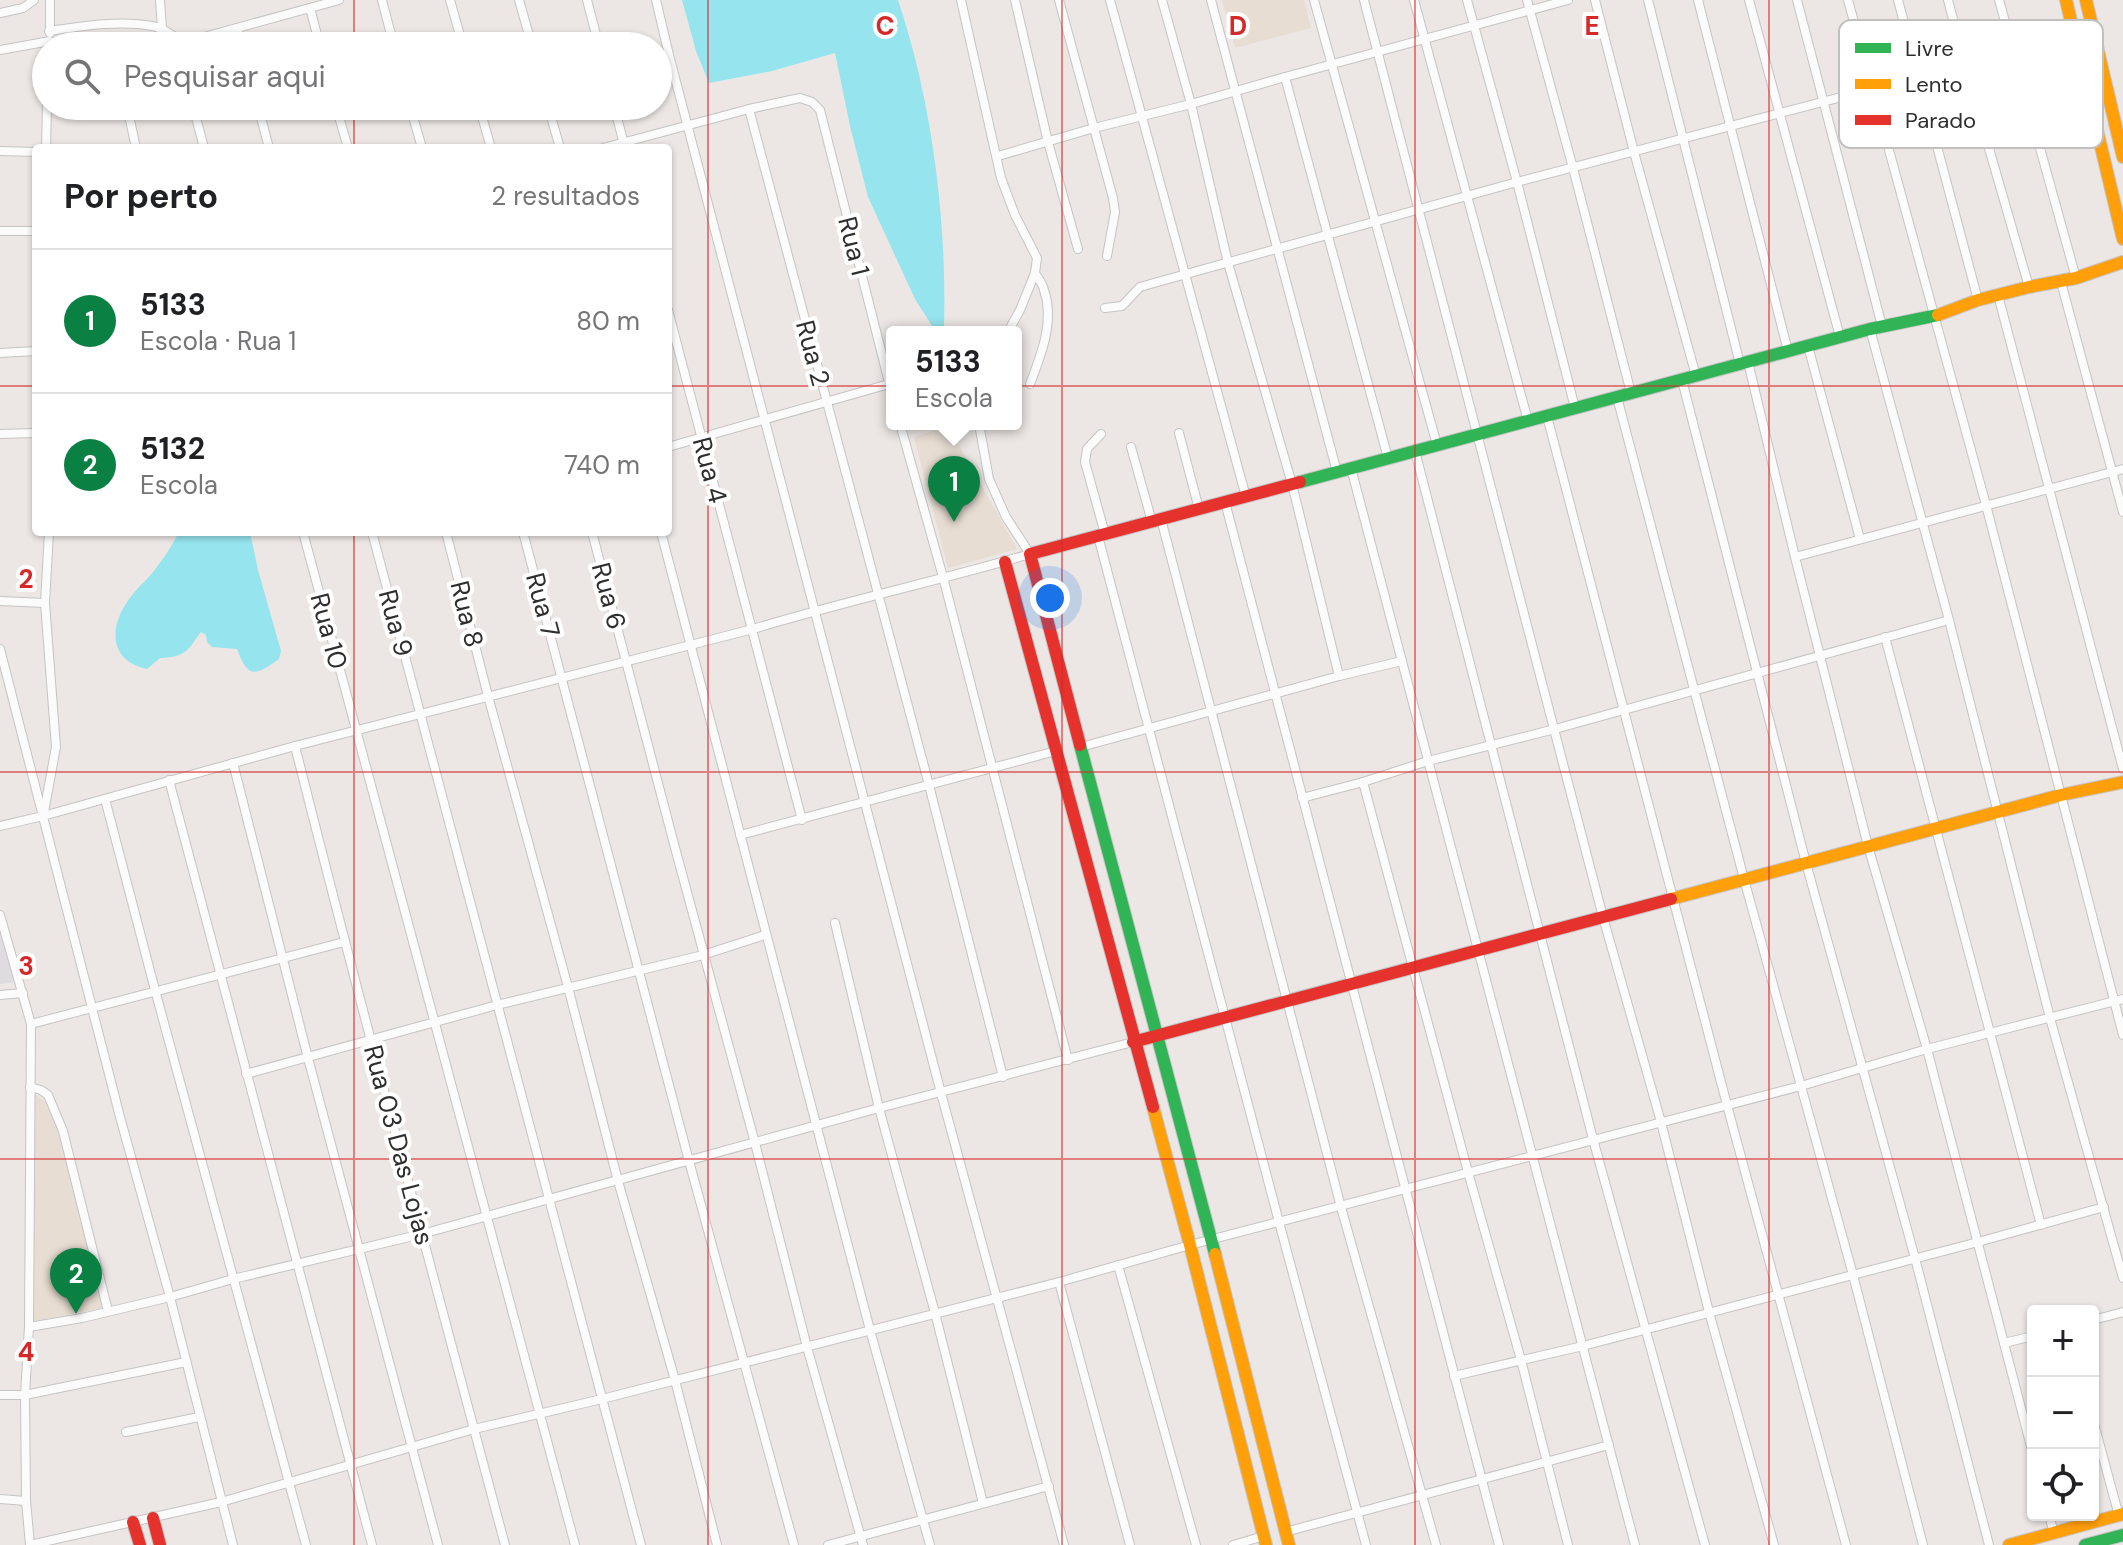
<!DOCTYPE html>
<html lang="pt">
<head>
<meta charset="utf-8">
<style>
  :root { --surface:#fff; --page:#f6f6f6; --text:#202124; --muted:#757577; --line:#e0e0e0; --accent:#0b8043 }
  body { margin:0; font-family:"DM Sans",sans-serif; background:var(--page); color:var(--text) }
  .controls { position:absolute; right:24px; bottom:24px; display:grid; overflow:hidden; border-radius:8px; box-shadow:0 2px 6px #0004 }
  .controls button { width:72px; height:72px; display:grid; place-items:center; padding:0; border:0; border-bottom:2px solid var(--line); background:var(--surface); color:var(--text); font:40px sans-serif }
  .you { position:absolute; left:1050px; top:598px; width:28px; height:28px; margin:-20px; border:6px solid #fff; border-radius:50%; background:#1a73e8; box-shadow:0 0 0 12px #1a73e833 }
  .badge { display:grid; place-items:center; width:52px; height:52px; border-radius:50%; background:var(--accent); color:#fff; font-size:26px; font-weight:700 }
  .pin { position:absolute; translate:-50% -66px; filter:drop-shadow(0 2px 4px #0008) }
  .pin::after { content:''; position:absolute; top:42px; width:28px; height:24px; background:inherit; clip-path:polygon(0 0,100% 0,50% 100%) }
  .popup { position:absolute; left:886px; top:326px; width:136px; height:104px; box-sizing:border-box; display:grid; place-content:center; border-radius:8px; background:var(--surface); filter:drop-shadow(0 2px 6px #0005); font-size:26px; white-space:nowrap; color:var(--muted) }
  .popup b { font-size:30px; color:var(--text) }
  .popup::after { content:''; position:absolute; left:50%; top:100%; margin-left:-16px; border:16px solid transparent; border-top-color:var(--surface) }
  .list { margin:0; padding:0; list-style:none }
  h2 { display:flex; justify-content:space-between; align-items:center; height:104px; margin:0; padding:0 32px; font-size:34px }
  h2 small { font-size:26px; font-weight:400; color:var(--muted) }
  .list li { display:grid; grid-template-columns:52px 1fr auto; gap:24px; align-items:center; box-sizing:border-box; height:144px; padding:0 32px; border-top:2px solid var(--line) }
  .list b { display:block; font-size:30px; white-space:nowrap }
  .list p { margin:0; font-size:26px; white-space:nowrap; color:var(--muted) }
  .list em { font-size:26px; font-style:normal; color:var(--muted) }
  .icon { flex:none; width:44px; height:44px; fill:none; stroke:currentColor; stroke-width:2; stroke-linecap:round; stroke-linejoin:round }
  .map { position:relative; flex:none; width:2123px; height:1545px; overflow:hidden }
  .search { position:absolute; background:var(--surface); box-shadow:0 2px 6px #0004; left:32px; top:32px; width:640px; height:88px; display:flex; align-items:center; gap:20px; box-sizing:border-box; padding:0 28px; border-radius:44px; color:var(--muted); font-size:30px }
  .panel { position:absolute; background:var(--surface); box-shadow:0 2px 6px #0004; left:32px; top:144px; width:640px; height:392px; border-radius:8px }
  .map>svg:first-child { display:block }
  .industrial { fill:#dfdcdf }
  .education { fill:#e7ddd2 }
  .water { fill:#96e4ee }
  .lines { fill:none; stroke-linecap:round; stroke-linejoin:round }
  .street-casing { stroke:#c5c4c5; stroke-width:10 }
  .fast-casing { stroke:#c5c4c5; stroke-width:14 }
  .slow-casing { stroke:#c5c4c5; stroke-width:14 }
  .jam-casing { stroke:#c5c4c5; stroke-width:14 }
  .street { stroke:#fcfbfb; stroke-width:8 }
  .fast { stroke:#30b455; stroke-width:12 }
  .slow { stroke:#ff9f0a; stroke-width:12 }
  .jam { stroke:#e5322d; stroke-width:12 }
  .grid { fill:none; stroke:#d62828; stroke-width:2; stroke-opacity:0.55 }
  .labels { text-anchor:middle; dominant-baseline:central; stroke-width:8; stroke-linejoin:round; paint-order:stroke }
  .street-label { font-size:26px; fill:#2e2e2e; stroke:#fff }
  .key { fill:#fff; stroke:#c0c0c0; stroke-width:2 }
  .key-label { font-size:22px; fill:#2e2e2e }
  .grid-label { font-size:26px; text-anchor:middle; font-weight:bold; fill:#d62828; stroke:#fff; stroke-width:8; stroke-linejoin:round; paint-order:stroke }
</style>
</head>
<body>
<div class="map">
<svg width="2123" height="1545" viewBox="0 0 2123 1545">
  <rect width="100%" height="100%" fill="#ece7e4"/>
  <path class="industrial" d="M 0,922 L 18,982 L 0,984 Z"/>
  <g class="education">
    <path d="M 1222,0 L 1304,0 L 1311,28 L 1235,48 Z"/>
    <path d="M 948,426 L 1017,549 L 948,568 L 914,437 Z"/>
    <path d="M 34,1093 L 44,1101 L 56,1125 L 103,1308 L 34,1321 Z"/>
  </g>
  <g class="water">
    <path d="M 682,0 L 898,0 C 932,101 947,220 944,326 L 934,329 L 915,299 L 868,197 L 850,126 L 835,53 L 772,71 L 709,83 L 696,51 Z"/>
    <path d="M 179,532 L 250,532 L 258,570 L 281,651 L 279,659 C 255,676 248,679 237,649 L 212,647 L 207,642 L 206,635 L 201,632 C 198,635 196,639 193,643 C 186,655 173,658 160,658 L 147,669 C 111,662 108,630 127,602 C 136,588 150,578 159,564 C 167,554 173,543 179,532 Z"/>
  </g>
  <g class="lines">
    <g class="street-casing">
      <g id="street">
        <path d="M 160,0 L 162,28"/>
        <path d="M 382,0 L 394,46"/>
        <path d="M 450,0 L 463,46"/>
        <path d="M 519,0 L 532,46"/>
        <path d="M 587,0 L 599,46"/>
        <path d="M 656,0 L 669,55 L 941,1093 L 1064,1545"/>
        <path d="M 961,0 L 1001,178 L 1015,215 L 1037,258 L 1035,273 L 1020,310 L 1008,332"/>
        <path d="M 1015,0 L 1048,142 L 1078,249"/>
        <path d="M 1059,0 L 1113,198 L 1115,212 L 1107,256"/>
        <path d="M 1110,0 L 1246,497"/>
        <path d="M 1211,0 L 1337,472"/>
        <path d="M 1314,0 L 1437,445"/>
        <path d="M 1364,0 L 1603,917 L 1661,1122 L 1709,1312 L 1774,1545"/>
        <path d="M 1414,0 L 1528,421"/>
        <path d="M 1467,0 L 1517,182 L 1575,408"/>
        <path d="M 1527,0 L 1573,168 L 1631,393"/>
        <path d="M 1595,0 L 1634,152 L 1696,376"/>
        <path d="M 1648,0 L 1740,364"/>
        <path d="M 1698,0 L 1788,351"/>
        <path d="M 1749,0 L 1840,337"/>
        <path d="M 1797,0 L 1882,326"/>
        <path d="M 1848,0 L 1986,505 L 2123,1035"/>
        <path d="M 1898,0 L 1978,300"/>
        <path d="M 1948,0 L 1965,65 L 2029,287"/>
        <path d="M 1999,0 L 2076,278"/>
        <path d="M 310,8 L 320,46"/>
        <path d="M 0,13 L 23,8 L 34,0"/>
        <path d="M 237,28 L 242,46"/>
        <path d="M 49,31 C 83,26 118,20 152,26 C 170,29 173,42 193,40 L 339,0"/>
        <path d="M 50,33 L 50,0"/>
        <path d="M 0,50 L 50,41"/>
        <path d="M 1285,77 L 1388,458"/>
        <path d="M 127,106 L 136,148"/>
        <path d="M 193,106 L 204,148"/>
        <path d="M 258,106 L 269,148"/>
        <path d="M 336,106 L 348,148"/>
        <path d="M 410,106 L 422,148"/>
        <path d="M 479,106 L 491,148"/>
        <path d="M 548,106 L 560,148"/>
        <path d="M 614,106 L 625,148"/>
        <path d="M 749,109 L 929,785 L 1003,1077"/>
        <path d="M 46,148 L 47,106"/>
        <path d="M 603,148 L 749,109 L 800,98 L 812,102 L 820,110 L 892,394"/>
        <path d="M 0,151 L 36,152"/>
        <path d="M 998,156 L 1094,128 L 1191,104 L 1285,77 L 1568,0"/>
        <path d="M 0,231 L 36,231"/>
        <path d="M 2061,282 L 2123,512"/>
        <path d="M 1998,295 L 2123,769"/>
        <path d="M 1105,308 L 1122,306 L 1140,287 L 1154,283 L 1517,182 L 2074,36"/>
        <path d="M 668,310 L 802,820"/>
        <path d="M 1870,329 L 1949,620 L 2050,1018 L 2123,1278"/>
        <path d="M 1808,346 L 1860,539"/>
        <path d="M 0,353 L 36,351"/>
        <path d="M 1748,362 L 1795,557 L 1868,846 L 1927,1049 L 2033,1454"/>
        <path d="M 1682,380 L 1806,863 L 1915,1258 L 1989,1545"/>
        <path d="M 1030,384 C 1041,355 1055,321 1044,290 C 1043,284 1038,278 1035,273"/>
        <path d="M 1617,397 L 1744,879 L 1853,1275 L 1923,1545"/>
        <path d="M 1547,416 L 1727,1105 L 1846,1545"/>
        <path d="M 900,424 L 943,577 L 1068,1060"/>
        <path d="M 1179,433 L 1199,509"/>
        <path d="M 0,434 L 36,433"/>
        <path d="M 1101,434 L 1087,449 L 1085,462 L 1105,534"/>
        <path d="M 668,447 L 889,384"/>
        <path d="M 1131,447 L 1152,522"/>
        <path d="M 1415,451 L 1593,1139 L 1705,1545"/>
        <path d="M 1351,468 L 1635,1545"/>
        <path d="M 1225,502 L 1499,1545"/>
        <path d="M 1161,519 L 1341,1207 L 1436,1545"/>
        <path d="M 303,532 L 575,1545"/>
        <path d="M 372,532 L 641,1545"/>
        <path d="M 446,532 L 488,696 L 568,987 L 618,1181 L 675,1380 L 717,1545"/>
        <path d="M 523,532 L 689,1161 L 794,1545"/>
        <path d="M 592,532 L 674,844 L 755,1143 L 807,1347 L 863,1545"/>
        <path d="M 661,532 L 870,1330 L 930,1545"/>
        <path d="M 1098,536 L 1279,1222 L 1366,1545"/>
        <path d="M 1795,557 L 2123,469"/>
        <path d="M 0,601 L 45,603"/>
        <path d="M 1885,637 L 2041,1225"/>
        <path d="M 0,649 L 120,1117 L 170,1297 L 233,1545"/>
        <path d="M 1339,676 L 1402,661"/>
        <path d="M 295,746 C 362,1013 434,1279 505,1545"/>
        <path d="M 1081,747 L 1339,676 L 1292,484 L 1228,263 L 1191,104 L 1162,0"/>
        <path d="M 233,763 L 308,1058 L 438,1545"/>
        <path d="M 169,780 L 372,1545"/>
        <path d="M 1363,782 L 1428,761 L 1555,729 L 1949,620"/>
        <path d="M 1302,798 L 1363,782 L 1468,1172 L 1521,1360 L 1568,1545"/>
        <path d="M 105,799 L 155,990 L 306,1545"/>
        <path d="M 44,812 L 56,747 L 45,603 L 49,532"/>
        <path d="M 0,826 L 43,816 L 295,746 L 753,629 C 845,601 938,581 1030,554 L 1006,517 L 989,479 L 979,424"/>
        <path d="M 740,835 L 1056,751"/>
        <path d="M 0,915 L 31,1024 L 29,1327 L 25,1395 L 26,1501 L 30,1545"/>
        <path d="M 835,923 L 879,1108 L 935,1313 L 983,1503"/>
        <path d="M 0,995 L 23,993"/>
        <path d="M 31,1024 L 344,942"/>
        <path d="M 246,1074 L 497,1005 L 703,955 L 765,935"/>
        <path d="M 30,1087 L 41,1090 L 48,1095 L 63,1131 L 108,1311"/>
        <path d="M 1118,1265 L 1196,1545"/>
        <path d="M 1059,1282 L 1130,1545"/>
        <path d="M 2093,1320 L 2123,1312"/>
        <path d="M 29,1327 L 82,1318 L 170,1297 L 233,1279 L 422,1234 L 879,1108 L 1133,1042"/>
        <path d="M 2004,1343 L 2033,1336"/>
        <path d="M 1454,1376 L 1583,1346 L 1978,1242 L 2104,1207"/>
        <path d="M 0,1395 L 25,1395 L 186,1362"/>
        <path d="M 2093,1420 L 2119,1516"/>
        <path d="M 126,1432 L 199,1417"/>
        <path d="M 0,1499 L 26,1501"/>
        <path d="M 2049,1515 L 2054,1533"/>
        <path d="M 1285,1532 L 1609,1445"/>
        <path d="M 30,1545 L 221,1502 L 474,1429 L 602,1399 L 1059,1282 L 1190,1245 L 1801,1086 L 1927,1049 L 2123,999"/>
        <path d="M 828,1545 L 1049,1486"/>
        <path d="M 1233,1545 L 1264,1536"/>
      </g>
    </g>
    <g class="fast-casing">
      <g id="fast">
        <path d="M 1300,482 L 1870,329 L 1938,315"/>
        <path d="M 1080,745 L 1215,1254"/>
        <path d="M 2085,1545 L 2123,1535"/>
      </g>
    </g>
    <g class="slow-casing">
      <g id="slow">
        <path d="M 2066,0 L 2123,239"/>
        <path d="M 2086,0 L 2123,157"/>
        <path d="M 1938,315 L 1978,300 L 2029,287 L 2076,278 L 2123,262"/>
        <path d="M 1671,899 L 2061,795 L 2123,782"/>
        <path d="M 1153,1107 L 1190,1245 L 1266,1545"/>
        <path d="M 1215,1254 L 1289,1545"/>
        <path d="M 2009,1545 L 2123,1514"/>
      </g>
    </g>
    <g class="jam-casing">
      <g id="jam">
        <path d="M 1005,562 L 1153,1107"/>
        <path d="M 1080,745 L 1030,554 L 1300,482"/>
        <path d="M 1133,1042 L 1671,899"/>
        <path d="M 153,1518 L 160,1545"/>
        <path d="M 133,1522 L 140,1545"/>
      </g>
    </g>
    <use href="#street" class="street"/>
    <use href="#fast" class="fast"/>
    <use href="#slow" class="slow"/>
    <use href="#jam" class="jam"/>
  </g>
  <path class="grid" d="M 354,0 L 354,46M 708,0 L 708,1545M 1062,0 L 1062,1545M 1415,0 L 1415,1545M 1769,0 L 1769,1545M 354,106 L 354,148M 0,386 L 36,386M 668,386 L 2123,386M 354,532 L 354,1545M 0,772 L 2123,772M 0,1159 L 2123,1159"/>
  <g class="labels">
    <g class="street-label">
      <text transform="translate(854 246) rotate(76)">Rua 1</text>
      <text transform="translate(813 353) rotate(75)">Rua 2</text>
      <text transform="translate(710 470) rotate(75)">Rua 4</text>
      <text transform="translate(609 596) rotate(75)">Rua 6</text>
      <text transform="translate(543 605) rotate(75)">Rua 7</text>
      <text transform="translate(467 614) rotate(76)">Rua 8</text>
      <text transform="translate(396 623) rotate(75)">Rua 9</text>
      <text transform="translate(329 631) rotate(75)">Rua 10</text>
      <text transform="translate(399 1145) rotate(75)">Rua 03 Das Lojas</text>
    </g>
  </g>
  <rect x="1839" y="20" width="264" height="128" rx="12" class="key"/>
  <rect x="1855" y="43" width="36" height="10" fill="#30b455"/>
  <rect x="1855" y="79" width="36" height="10" fill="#ff9f0a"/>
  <rect x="1855" y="115" width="36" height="10" fill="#e5322d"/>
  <g class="key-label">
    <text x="1905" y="56">Livre</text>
    <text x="1905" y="92">Lento</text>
    <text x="1905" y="128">Parado</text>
  </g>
  <g class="grid-label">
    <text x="885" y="35">C</text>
    <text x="1238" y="35">D</text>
    <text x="1592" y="35">E</text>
    <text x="26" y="588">2</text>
    <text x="26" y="975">3</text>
    <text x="26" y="1361">4</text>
  </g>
</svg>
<div class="controls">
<button>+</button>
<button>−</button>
<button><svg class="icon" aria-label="locate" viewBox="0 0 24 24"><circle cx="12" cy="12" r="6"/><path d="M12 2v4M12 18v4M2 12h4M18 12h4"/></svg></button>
</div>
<div class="you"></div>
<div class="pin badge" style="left:954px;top:522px">1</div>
<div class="popup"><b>5133</b>Escola</div>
<div class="pin badge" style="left:76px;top:1314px">2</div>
<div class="search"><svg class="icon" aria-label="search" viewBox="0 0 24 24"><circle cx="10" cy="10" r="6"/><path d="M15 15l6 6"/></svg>Pesquisar aqui</div>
<section class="panel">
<h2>Por perto<small>2 resultados</small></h2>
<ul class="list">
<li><span class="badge">1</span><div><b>5133</b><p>Escola · Rua 1</p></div><em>80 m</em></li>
<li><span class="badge">2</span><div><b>5132</b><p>Escola</p></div><em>740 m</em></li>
</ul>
</section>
</div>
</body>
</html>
